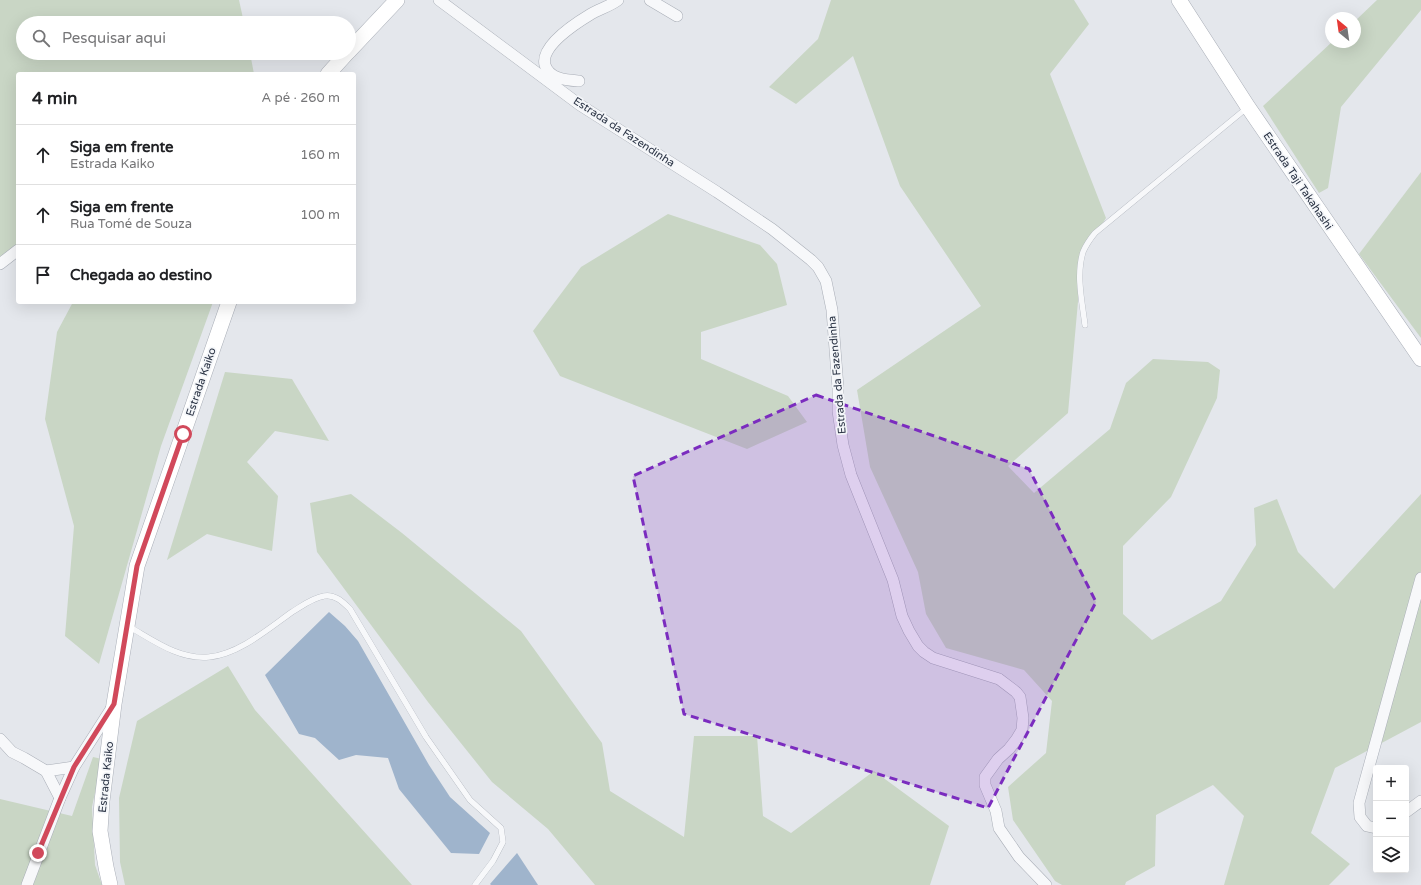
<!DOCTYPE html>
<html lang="pt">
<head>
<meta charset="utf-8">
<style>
  :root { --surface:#fff; --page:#f2f2f2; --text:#202124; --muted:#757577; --line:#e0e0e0 }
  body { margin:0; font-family:"Varela Round",sans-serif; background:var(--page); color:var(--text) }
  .controls { position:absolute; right:12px; bottom:12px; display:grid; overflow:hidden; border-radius:4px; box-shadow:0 4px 16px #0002 }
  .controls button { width:36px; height:36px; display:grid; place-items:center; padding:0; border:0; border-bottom:1px solid var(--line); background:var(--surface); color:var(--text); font:20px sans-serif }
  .compass { position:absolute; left:1325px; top:12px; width:36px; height:36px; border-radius:50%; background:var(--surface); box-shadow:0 4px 16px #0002; rotate:331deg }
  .stop { position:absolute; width:12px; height:12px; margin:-9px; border:3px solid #d1495b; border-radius:50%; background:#fff }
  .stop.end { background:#d1495b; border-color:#fff; box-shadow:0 1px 4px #0008 }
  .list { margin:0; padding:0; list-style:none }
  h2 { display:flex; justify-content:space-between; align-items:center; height:52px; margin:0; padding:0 16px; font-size:17px }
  h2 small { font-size:13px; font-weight:400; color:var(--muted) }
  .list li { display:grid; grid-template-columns:26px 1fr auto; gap:12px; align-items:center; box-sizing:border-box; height:60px; padding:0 16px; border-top:1px solid var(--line) }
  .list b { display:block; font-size:15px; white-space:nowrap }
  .list p { margin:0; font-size:13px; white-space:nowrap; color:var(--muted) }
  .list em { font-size:13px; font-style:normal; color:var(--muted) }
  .icon { flex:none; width:22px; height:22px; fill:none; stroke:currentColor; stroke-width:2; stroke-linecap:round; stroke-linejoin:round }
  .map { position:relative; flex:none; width:1421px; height:885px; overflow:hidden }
  .search { position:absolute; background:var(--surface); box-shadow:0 4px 16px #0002; left:16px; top:16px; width:340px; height:44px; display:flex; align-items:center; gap:10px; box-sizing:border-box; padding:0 14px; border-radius:22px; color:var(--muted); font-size:15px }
  .panel { position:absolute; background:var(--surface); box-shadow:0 4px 16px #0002; left:16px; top:72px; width:340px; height:232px; border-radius:4px }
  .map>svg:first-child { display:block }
  .green { fill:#c9d6c5 }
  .water { fill:#9fb4cc }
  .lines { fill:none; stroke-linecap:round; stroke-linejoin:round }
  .lane-casing { stroke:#a9aeb7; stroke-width:6 }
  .street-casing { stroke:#a9aeb7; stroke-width:12 }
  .secondary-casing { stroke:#a9aeb7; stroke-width:16 }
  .lane { stroke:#f7f8fa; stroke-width:5.5 }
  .street { stroke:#f7f8fa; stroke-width:11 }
  .secondary { stroke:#fff; stroke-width:15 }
  .route { stroke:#d1495b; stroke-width:5 }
  .marked { fill:#7b2cbf; fill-opacity:0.2; stroke:#7b2cbf; stroke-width:3; stroke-dasharray:8 5; stroke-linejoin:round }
  .labels { text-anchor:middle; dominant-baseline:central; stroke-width:3.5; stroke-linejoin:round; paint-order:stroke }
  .street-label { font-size:11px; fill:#2b3445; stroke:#f4f6f9 }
</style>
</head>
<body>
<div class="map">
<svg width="1421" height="885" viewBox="0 0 1421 885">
  <rect width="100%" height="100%" fill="#e4e7ec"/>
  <g class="green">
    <path d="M 0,0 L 239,0 L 244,23 L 23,23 L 23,53 L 250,53 L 254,74 L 18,74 L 18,254 L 0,258 Z"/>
    <path d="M 831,0 L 1074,0 L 1089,24 L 1050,74 L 1106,218 L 1082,257 L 1068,413 L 1008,466 L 1034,493 L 1110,429 L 1126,383 L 1153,359 L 1208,362 L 1220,370 L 1217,398 L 1171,497 L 1123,546 L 1123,614 L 1152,640 L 1221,601 L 1256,545 L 1254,508 L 1277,499 L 1298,552 L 1334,589 L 1421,494 L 1421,722 L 1335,768 L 1311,833 L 1350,864 L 1329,885 L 1224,885 L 1244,816 L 1213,785 L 1156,815 L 1155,866 L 1126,882 L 1125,885 L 1062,885 L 1055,881 L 1013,820 L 1008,787 L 1046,753 L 1052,701 L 1024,670 L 946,648 L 926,614 L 918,572 L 870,467 L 857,390 L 981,306 L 900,186 L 853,56 L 796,104 L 769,87 L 818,39 Z"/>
    <path d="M 1377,0 L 1421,0 L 1421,10 L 1341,107 L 1328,188 L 1319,193 L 1263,106 L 1332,42 L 1355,42 L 1355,21 Z"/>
    <path d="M 1421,172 L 1421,338 L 1359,254 Z"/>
    <path d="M 668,214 L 760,245 L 777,264 L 787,305 L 701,332 L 701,359 L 788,396 L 807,422 L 747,449 L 560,376 L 533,331 L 581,267 Z"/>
    <path d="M 73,302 L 213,302 L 161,446 L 99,664 L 65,636 L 74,526 L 45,419 L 57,332 Z"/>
    <path d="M 225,372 L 292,379 L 329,441 L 275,431 L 247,462 L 278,496 L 272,551 L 207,534 L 167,560 Z"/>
    <path d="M 351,494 L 402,533 L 521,631 L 602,743 L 610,791 L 684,837 L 694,736 L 757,736 L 763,816 L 791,833 L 874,771 L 949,826 L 930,885 L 595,885 L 548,829 L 492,782 L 428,702 L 317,552 L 310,503 Z"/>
    <path d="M 228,666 L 255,710 L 412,885 L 125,885 L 120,862 L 119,798 L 137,721 Z"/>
    <path d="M 93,757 L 102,759 L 92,807 L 95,865 L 102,885 L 0,885 L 0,799 L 72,816 Z"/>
  </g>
  <g class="water">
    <path d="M 329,612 L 345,626 L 358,641 L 429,765 L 450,797 L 490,833 L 479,854 L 451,853 L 399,789 L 388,758 L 356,755 L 339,760 L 315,738 L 299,734 L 265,675 Z"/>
    <path d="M 517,853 L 538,885 L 491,885 L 490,884 Z"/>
  </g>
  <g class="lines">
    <g class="lane-casing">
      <g id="lane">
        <path d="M 1085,325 C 1082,301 1076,275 1083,252 C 1086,245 1090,239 1095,233 L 1248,107"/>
        <path d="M 128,626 C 153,640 179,660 209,657 C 239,654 268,629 292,612 C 302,606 312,598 324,596 C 335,594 343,602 350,609 L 426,737 L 470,800 L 501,828 L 503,842 L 493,861 L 475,885"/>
      </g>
    </g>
    <g class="street-casing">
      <g id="street">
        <path d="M 439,0 L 580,105 L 717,192 L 772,229 L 811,260 L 818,267 L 826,281 L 832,310 L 838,388 L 838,411 L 843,445 L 851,475 L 893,580 L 902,616 L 909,631 L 918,646 L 924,652 L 933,658 L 999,679 L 1016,692 L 1020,697 L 1023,718 L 1022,730 L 1016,740 L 1009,749 L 998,759 L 985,777 L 985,785 L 996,811 L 999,828 L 1019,857 L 1046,885"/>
        <path d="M 650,0 L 677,16"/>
        <path d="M 579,81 C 566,80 549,79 545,65 C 540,46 576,23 591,14 C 600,9 610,6 618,0"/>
        <path d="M 0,264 L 18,250"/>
        <path d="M 0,739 L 12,752 L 24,758 L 46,771 L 60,798"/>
        <path d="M 46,771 L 74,767"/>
        <path d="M 1406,812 L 1421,801"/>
        <path d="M 1376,828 L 1367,826 L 1360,817 L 1359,803 L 1421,578"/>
        <path d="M 27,885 L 60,798 L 74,767 L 113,706"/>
      </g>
    </g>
    <g class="secondary-casing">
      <g id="secondary">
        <path d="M 1179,0 L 1248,107 L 1421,359"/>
        <path d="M 349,51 L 397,0"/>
        <path d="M 328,74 L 347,53"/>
        <path d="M 110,885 L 106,867 L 100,831 L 102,801 L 114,704 L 137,566 L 229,302"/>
      </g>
    </g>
    <use href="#lane" class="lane"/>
    <use href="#street" class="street"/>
    <use href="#secondary" class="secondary"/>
  </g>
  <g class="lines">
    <path class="route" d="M 38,853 L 74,767 L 114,704 L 137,566 L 183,434"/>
  </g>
  <path class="marked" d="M 816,395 L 1029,469 L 1096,602 L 988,808 L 684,714 L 633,476 Z"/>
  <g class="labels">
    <g class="street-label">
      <text transform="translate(624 132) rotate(33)">Estrada da Fazendinha</text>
      <text transform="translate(1298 181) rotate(56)">Estrada Taji Takahashi</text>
      <text transform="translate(837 375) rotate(-95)">Estrada da Fazendinha</text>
      <text transform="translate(201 382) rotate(-71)">Estrada Kaiko</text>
      <text transform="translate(106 777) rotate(-84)">Estrada Kaiko</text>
    </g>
  </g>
</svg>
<div class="controls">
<button>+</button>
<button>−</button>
<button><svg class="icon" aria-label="layers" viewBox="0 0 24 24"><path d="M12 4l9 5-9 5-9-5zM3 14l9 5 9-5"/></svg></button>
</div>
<svg class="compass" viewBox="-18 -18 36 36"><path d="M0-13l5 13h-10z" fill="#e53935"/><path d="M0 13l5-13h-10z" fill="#757577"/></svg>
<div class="stop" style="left:183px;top:434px"></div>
<div class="stop end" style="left:38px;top:853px"></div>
<div class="search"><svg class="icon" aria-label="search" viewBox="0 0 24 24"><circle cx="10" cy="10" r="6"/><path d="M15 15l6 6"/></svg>Pesquisar aqui</div>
<section class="panel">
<h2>4 min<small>A pé · 260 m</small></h2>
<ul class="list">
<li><svg class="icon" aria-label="ahead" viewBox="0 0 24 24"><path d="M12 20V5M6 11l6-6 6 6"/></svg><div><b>Siga em frente</b><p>Estrada Kaiko</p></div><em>160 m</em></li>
<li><svg class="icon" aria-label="ahead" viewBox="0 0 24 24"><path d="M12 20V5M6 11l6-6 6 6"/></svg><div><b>Siga em frente</b><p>Rua Tomé de Souza</p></div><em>100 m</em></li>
<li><svg class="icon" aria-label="arrive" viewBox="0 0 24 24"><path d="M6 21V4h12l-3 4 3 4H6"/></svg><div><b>Chegada ao destino</b></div></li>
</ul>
</section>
</div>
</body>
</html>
